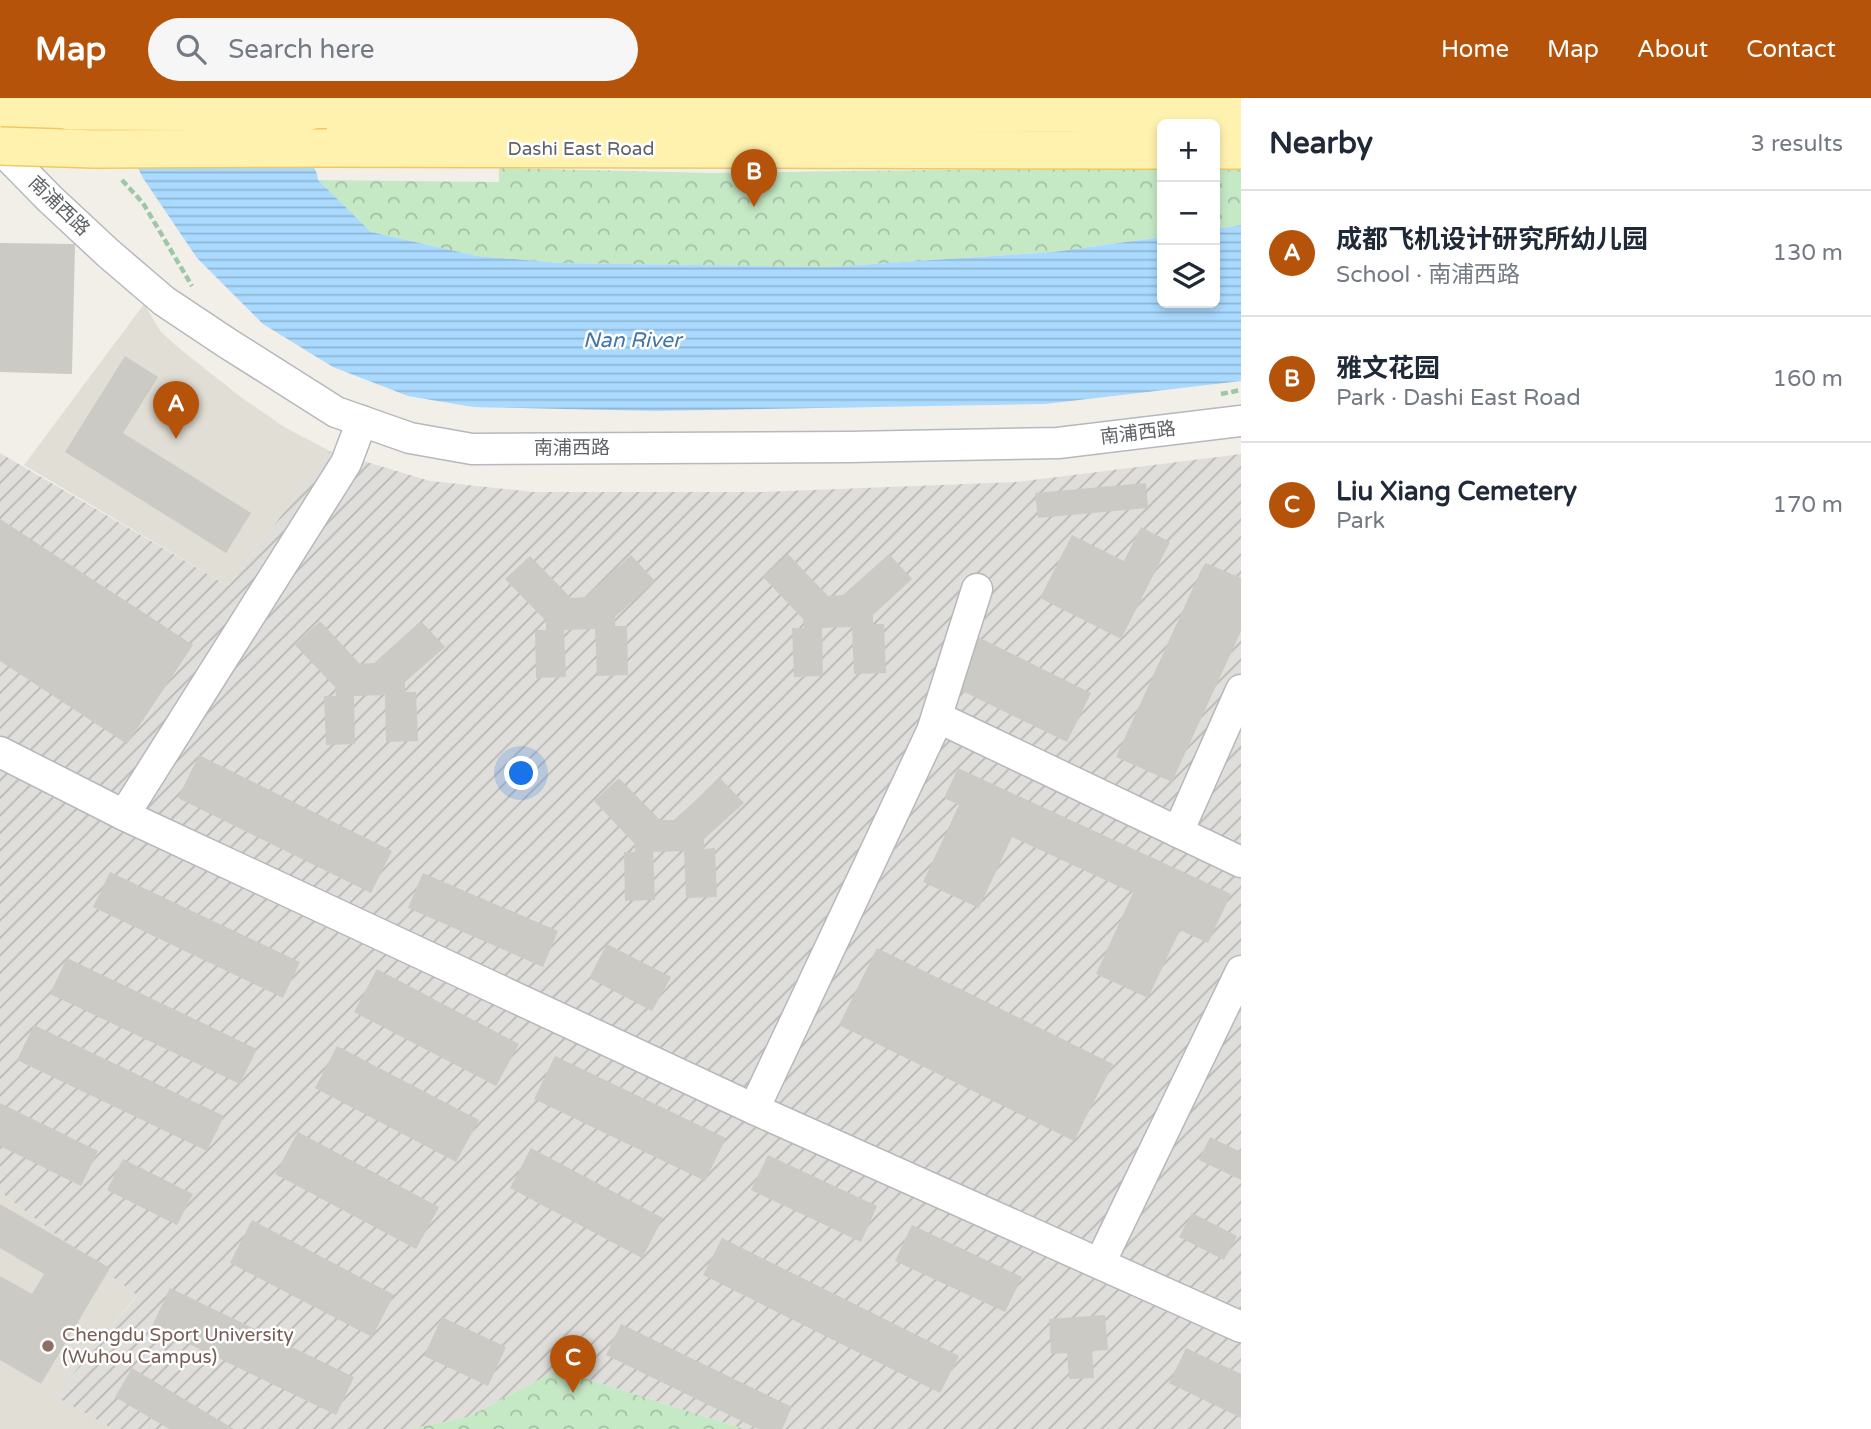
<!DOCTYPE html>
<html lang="en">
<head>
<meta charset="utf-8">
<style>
  :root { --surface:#fff; --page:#f6f6f7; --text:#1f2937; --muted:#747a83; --line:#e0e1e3; --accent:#b45309 }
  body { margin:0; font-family:"Varela Round","Noto Sans SC",sans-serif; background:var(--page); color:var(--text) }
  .controls { position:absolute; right:21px; top:21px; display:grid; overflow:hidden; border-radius:10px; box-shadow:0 4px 10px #0003 }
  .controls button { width:63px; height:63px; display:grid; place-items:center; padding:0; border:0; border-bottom:2px solid var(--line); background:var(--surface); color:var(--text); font:35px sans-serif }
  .you { position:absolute; left:522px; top:676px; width:24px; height:24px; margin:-18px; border:5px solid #fff; border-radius:50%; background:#1a73e8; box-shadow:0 0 0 10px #1a73e833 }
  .badge { display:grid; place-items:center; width:46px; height:46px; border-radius:50%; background:var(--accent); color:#fff; font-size:23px; font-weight:700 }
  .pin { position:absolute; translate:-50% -58px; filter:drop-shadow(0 2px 4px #0008) }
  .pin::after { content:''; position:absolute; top:37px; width:24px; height:21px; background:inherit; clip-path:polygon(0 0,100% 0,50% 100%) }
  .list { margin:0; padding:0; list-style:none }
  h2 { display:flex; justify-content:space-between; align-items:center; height:91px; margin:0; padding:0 28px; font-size:30px }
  h2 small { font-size:23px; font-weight:400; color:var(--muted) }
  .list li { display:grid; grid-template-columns:46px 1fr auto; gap:21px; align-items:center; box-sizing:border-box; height:126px; padding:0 28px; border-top:2px solid var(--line) }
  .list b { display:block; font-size:26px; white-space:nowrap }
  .list p { margin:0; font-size:23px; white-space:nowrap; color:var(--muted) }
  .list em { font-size:23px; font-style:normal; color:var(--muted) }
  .icon { flex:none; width:38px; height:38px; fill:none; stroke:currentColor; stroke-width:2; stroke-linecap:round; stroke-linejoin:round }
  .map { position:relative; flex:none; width:1241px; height:1331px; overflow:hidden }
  header { display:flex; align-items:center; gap:42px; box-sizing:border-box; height:98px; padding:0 35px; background:var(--accent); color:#fff }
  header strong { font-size:33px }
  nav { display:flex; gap:38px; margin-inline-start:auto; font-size:24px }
  .search { width:490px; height:63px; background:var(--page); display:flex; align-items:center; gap:18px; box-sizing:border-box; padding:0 24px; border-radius:38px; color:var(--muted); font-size:26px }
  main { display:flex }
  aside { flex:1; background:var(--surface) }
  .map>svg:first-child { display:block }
  .industrial { fill:url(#industrial-furrows) }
  .education { fill:#e1ded6 }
  .forest { fill:url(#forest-crowns) }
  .water { fill:url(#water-rules) }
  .building { fill:#cccac5 }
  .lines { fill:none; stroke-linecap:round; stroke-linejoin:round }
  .minor-casing { stroke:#b5b8bc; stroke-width:33 }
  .major-casing { stroke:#f2c960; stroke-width:40 }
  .path { stroke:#9cc7a9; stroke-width:4.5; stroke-dasharray:7 3.5; stroke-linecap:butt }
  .minor { stroke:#fff; stroke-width:30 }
  .major { stroke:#fff2af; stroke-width:37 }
  .major-bridge-casing { stroke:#f2c960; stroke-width:40; stroke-linecap:butt }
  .major-bridge { stroke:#fff2af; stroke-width:37 }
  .education-dot { fill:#8d6e63; stroke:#fff; stroke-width:2.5 }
  .labels { text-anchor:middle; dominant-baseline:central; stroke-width:5; stroke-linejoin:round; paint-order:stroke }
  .street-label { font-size:19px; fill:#5f6368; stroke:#fff }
  .education-label { font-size:19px; fill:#785e54; stroke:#fff; text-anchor:start }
  .water-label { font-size:21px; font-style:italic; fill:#4174aa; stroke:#fff }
</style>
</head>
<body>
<header>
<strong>Map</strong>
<div class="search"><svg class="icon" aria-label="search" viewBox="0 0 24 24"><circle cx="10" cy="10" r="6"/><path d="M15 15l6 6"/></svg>Search here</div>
<nav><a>Home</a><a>Map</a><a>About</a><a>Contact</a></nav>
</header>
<main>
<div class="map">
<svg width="1241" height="1331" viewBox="0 0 1241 1331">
  <defs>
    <pattern id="industrial-furrows" width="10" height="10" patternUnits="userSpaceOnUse" patternTransform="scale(1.75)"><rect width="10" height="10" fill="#e0deda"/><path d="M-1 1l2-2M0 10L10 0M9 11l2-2" fill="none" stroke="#b9b8b5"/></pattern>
    <pattern id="forest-crowns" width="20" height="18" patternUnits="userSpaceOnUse" patternTransform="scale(1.75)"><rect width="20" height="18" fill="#c5e8c5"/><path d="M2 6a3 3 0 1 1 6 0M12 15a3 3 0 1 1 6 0" fill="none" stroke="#a3c0a4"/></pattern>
    <pattern id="water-rules" width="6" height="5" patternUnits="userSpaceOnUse" patternTransform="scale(1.75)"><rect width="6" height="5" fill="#aadaff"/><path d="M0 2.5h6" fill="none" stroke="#8eb4d2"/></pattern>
  </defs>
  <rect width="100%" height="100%" fill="#f1efe8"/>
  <path class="industrial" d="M 330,353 L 430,383 L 533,394 L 762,394 L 1017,384 L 1241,356 L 1241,1331 L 744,1331 L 558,1272 L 468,1319 L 410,1331 L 113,1331 L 54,1298 L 137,1198 L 0,1094 L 0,355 L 228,488 Z"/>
  <g class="education">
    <path d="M 144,206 L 161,234 L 180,251 L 242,300 L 286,330 L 330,353 L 228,488 L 24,367 Z"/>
    <path d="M 0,1094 L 137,1197 L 55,1298 L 113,1331 L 0,1331 Z"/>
  </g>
  <g class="forest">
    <path d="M 1241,68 L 1241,127 L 1215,131 L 1215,69 Z"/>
    <path d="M 1162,69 L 1162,139 L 1053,154 L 828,169 L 561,165 L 477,158 L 371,134 L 318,82 L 499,84 L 499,70 L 712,75 Z"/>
    <path d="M 558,1272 L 744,1331 L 410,1331 L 468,1319 Z"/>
  </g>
  <path class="water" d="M 103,0 L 283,0 L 317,76 L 318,82 L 371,134 L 477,158 L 561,165 L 828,169 L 1053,154 L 1162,139 L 1162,205 L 1215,205 L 1215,131 L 1241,127 L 1241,283 L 1045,306 L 656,313 L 473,309 L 408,298 L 333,269 L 263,226 L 197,160 L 143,80 Z"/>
  <g class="building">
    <path d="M 0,145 L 75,146 L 72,276 L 0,274 Z"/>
    <path d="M 125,258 L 158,279 L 123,335 L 251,415 L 226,455 L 65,354 Z"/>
    <path d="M 1146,385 L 1148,410 L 1038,420 L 1035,395 Z"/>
    <path d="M 0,421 L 193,547 L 127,646 L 0,563 Z"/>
    <path d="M 1141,429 L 1170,444 L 1121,541 L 1040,500 L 1072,437 L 1124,463 Z"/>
    <path d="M 788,456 L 828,498 L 843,497 L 889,456 L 912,481 L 873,517 L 873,526 L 884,526 L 886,575 L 854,576 L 852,529 L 822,530 L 823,578 L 794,579 L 792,530 L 804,530 L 803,521 L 763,479 Z"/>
    <path d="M 631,457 L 655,483 L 615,519 L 615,528 L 627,528 L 628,577 L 597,578 L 595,531 L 564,532 L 566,579 L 536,580 L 535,532 L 546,532 L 546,523 L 505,481 L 530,458 L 571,500 L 585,499 Z"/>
    <path d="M 1206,465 L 1241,480 L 1241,533 L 1172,684 L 1116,659 L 1202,470 Z"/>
    <path d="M 320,523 L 360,566 L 374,565 L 421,523 L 445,549 L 405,584 L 405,594 L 416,594 L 418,643 L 386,644 L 385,597 L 354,598 L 355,646 L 326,647 L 324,598 L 336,598 L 335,589 L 295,547 Z"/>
    <path d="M 976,538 L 1091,595 L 1067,644 L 952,588 Z"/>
    <path d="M 199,657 L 392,753 L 371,795 L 178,700 Z"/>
    <path d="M 958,670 L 1231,796 L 1208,845 L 1180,832 L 1148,900 L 1096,876 L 1133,795 L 1012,739 L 979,810 L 923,784 L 959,707 L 944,700 Z"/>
    <path d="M 619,680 L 660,722 L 674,722 L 720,680 L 744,705 L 704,741 L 704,751 L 715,750 L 717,799 L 686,800 L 684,753 L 653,754 L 655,802 L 625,803 L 624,754 L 635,754 L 635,746 L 594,703 Z"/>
    <path d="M 110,774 L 300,864 L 283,900 L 93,809 Z"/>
    <path d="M 423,775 L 558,833 L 543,869 L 408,810 Z"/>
    <path d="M 607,846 L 671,879 L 652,913 L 589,880 Z"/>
    <path d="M 877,850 L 1113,966 L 1074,1043 L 839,927 Z"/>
    <path d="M 67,860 L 257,951 L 240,986 L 50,896 Z"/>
    <path d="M 377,871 L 519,946 L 496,988 L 354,914 Z"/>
    <path d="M 34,927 L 224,1018 L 207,1053 L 17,962 Z"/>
    <path d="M 337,948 L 479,1022 L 456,1064 L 315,990 Z"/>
    <path d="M 555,958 L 726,1040 L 705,1083 L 534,1001 Z"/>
    <path d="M 0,1005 L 98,1053 L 81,1088 L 0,1048 Z"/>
    <path d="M 298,1034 L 439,1109 L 416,1151 L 275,1076 Z"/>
    <path d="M 1210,1039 L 1241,1054 L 1241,1082 L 1199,1062 Z"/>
    <path d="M 531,1050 L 663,1120 L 642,1160 L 510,1090 Z"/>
    <path d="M 768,1057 L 877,1108 L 861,1144 L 751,1092 Z"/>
    <path d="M 123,1061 L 193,1096 L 177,1127 L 107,1092 Z"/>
    <path d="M 0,1106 L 110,1170 L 41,1286 L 0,1262 L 0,1178 L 32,1196 L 44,1176 L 0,1150 Z"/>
    <path d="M 1192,1115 L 1237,1138 L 1224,1162 L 1179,1139 Z"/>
    <path d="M 252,1122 L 394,1197 L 372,1239 L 230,1165 Z"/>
    <path d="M 912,1127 L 1022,1179 L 1005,1214 L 895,1163 Z"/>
    <path d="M 722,1140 L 959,1258 L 940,1295 L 703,1177 Z"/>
    <path d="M 170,1190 L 354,1279 L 336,1317 L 152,1228 Z"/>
    <path d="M 1105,1217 L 1108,1252 L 1092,1253 L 1094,1280 L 1069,1281 L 1067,1255 L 1051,1256 L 1049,1221 Z"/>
    <path d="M 442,1219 L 506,1249 L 488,1288 L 424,1258 Z"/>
    <path d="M 621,1226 L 792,1309 L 782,1331 L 758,1331 L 606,1257 Z"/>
    <path d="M 1186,1250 L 1241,1276 L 1241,1320 L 1169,1285 Z"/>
    <path d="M 132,1270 L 234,1331 L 169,1331 L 115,1299 Z"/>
  </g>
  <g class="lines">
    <g class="minor-casing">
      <g id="minor">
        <path d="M 0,50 L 50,101 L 108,155 L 164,203 L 227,245 L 336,314 L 410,340 L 472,351 L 850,349 L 1058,345 L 1241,323"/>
        <path d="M 937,619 L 1241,764"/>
        <path d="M 0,654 L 124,717 L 754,1011 L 1241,1229"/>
        <path d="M 124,717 L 346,365 L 362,323"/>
        <path d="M 1178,734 L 1241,592"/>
        <path d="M 754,1011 L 932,633 L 977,491"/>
        <path d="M 1100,1165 L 1241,873"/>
      </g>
    </g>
    <g class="major-casing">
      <g id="major">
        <path d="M 0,14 L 69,13"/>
        <path d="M 307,14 L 1065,15 L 1241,18"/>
        <path d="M 327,50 L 1162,52"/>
        <path d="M 1215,52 L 1241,52"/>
      </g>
    </g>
    <g class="path">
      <path d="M 122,82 L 143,105 L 192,188"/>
      <path d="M 1221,296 L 1241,292"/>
    </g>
    <use href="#minor" class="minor"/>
    <use href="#major" class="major"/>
    <g class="major-bridge-casing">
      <g id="major-bridge">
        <path d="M 69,13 L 307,14"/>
        <path d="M 0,48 L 94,51 L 327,50"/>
      </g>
    </g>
    <use href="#major-bridge" class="major-bridge"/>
  </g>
  <circle class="education-dot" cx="48" cy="1248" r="7"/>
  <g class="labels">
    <g class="street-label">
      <text x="581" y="51">Dashi East Road</text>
      <text transform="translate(59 108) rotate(44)">南浦西路</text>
      <text transform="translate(1138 335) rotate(-7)">南浦西路</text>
      <text x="572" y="350">南浦西路</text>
    </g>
    <g class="education-label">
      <text x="62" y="1237">Chengdu Sport University<tspan x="62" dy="22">(Wuhou Campus)</tspan></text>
    </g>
    <g class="water-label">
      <text x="632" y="242">Nan River</text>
    </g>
  </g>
</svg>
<div class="controls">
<button>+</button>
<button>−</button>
<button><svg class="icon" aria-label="layers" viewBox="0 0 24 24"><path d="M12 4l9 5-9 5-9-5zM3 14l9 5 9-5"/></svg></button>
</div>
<div class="you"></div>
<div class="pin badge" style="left:176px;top:341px">A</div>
<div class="pin badge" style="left:754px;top:109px">B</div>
<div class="pin badge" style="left:573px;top:1295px">C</div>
</div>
<aside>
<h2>Nearby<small>3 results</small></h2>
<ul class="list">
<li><span class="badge">A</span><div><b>成都飞机设计研究所幼儿园</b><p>School · 南浦西路</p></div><em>130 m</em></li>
<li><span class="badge">B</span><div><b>雅文花园</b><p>Park · Dashi East Road</p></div><em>160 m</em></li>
<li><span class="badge">C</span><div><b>Liu Xiang Cemetery</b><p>Park</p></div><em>170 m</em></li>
</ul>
</aside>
</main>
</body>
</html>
